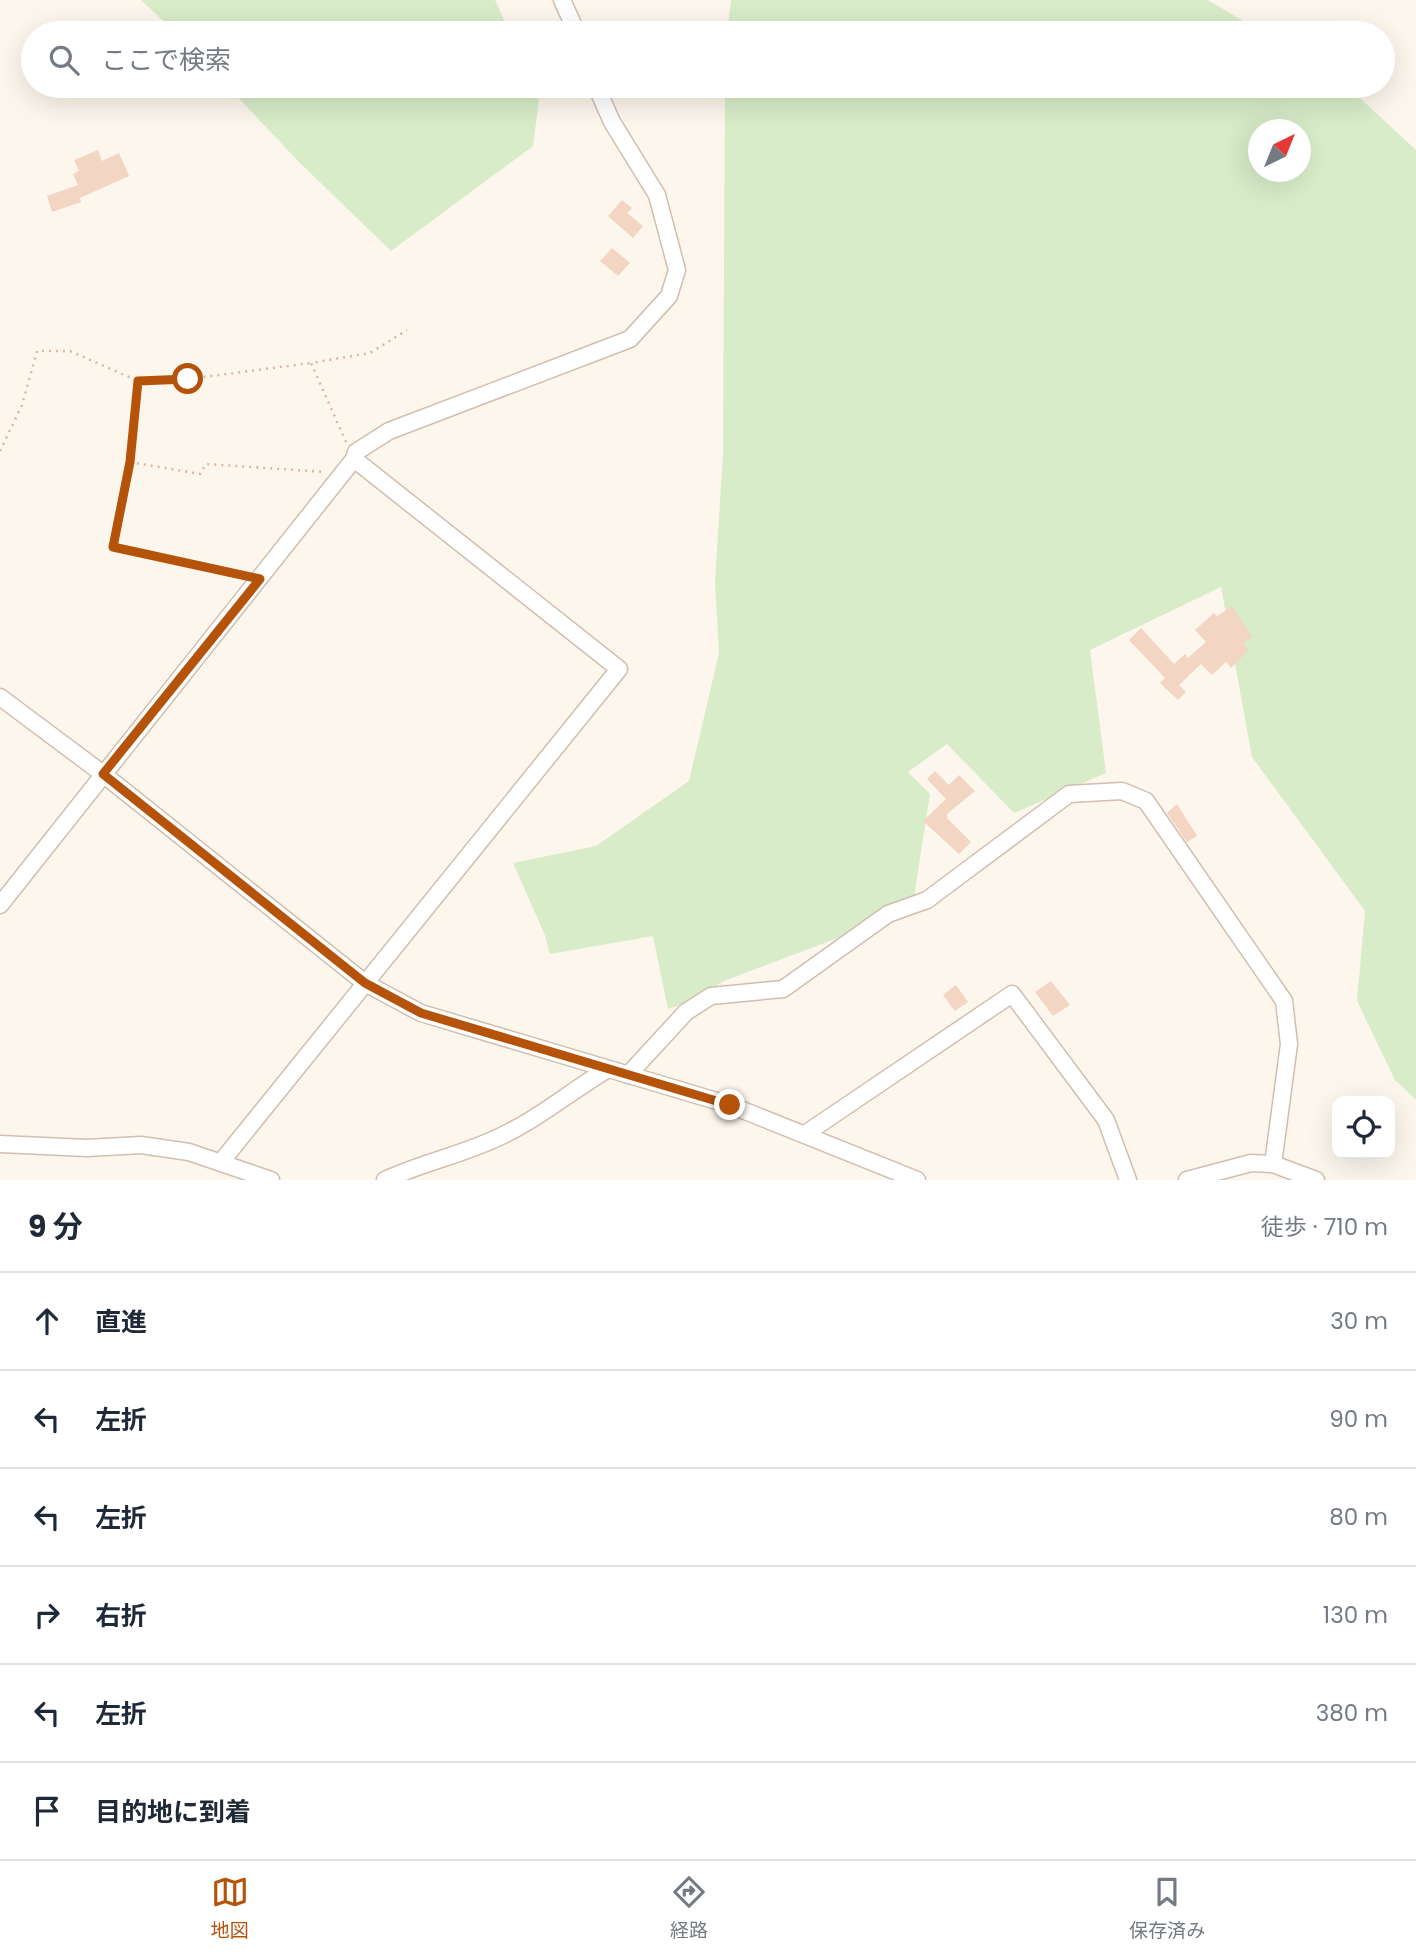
<!DOCTYPE html>
<html lang="ja">
<head>
<meta charset="utf-8">
<style>
  :root { --surface:#fff; --page:#f2f2f3; --text:#1f2937; --muted:#747a83; --line:#e0e1e3; --accent:#b45309 }
  body { margin:0; font-family:Poppins,"Noto Sans JP",sans-serif; background:var(--page); color:var(--text) }
  .controls { position:absolute; right:21px; bottom:21px; display:grid; overflow:hidden; border-radius:14px; box-shadow:0 7px 28px #0002 }
  .controls button { width:63px; height:63px; display:grid; place-items:center; padding:0; border:0; border-bottom:2px solid var(--line); background:var(--surface); color:var(--text); font:35px sans-serif }
  .compass { position:absolute; left:1248px; top:119px; width:63px; height:63px; border-radius:50%; background:var(--surface); box-shadow:0 7px 28px #0002; rotate:43deg }
  .stop { position:absolute; width:21px; height:21px; margin:-16px; border:5px solid #b45309; border-radius:50%; background:#fff }
  .stop.end { background:#b45309; border-color:#fff; box-shadow:0 2px 7px #0008 }
  .list { margin:0; padding:0; list-style:none }
  h2 { display:flex; justify-content:space-between; align-items:center; height:91px; margin:0; padding:0 28px; font-size:30px }
  h2 small { font-size:23px; font-weight:400; color:var(--muted) }
  .list li { display:grid; grid-template-columns:46px 1fr auto; gap:21px; align-items:center; box-sizing:border-box; height:98px; padding:0 28px; border-top:2px solid var(--line) }
  .list b { display:block; font-size:26px; white-space:nowrap }
  .list em { font-size:23px; font-style:normal; color:var(--muted) }
  .icon { flex:none; width:38px; height:38px; fill:none; stroke:currentColor; stroke-width:2; stroke-linecap:round; stroke-linejoin:round }
  .map { position:relative; flex:none; width:1416px; height:1180px; overflow:hidden }
  .search { position:absolute; background:var(--surface); box-shadow:0 7px 28px #0002; left:21px; right:21px; top:21px; height:77px; display:flex; align-items:center; gap:18px; box-sizing:border-box; padding:0 24px; border-radius:38px; color:var(--muted); font-size:26px }
  .sheet { height:679px; background:var(--surface) }
  nav { display:flex; justify-content:space-around; align-items:center; box-sizing:border-box; height:98px; border-top:2px solid var(--line); background:var(--surface); font-size:19px; color:var(--muted) }
  nav a { display:grid; justify-items:center; gap:4px }
  nav .on { color:var(--accent) }
  .map>svg:first-child { display:block }
  .green { fill:#d8ecc9; fill-rule:evenodd }
  .building { fill:#f3d5c3 }
  .lines { fill:none; stroke-linecap:round; stroke-linejoin:round }
  .minor-casing { stroke:#d1beb0; stroke-width:19 }
  .path { stroke:#d9b8a5; stroke-width:2.5; stroke-dasharray:2 5; stroke-linecap:butt }
  .minor { stroke:#fff; stroke-width:16 }
  .route { stroke:#b45309; stroke-width:9 }
</style>
</head>
<body>
<div class="map">
<svg width="1416" height="1180" viewBox="0 0 1416 1180">
  <rect width="100%" height="100%" fill="#fdf6ec"/>
  <g class="green">
    <path d="M 141,0 L 495,0 L 510,33 L 176,33 Z"/>
    <path d="M 731,0 L 1208,0 L 1263,33 L 727,33 Z"/>
    <path d="M 227,86 L 533,86 L 539,100 L 533,146 L 391,251 L 300,163 Z"/>
    <path d="M 725,86 L 1347,86 L 1416,150 L 1416,1100 L 1395,1080 L 1357,1001 L 1365,911 L 1252,757 L 1221,587 L 1090,650 L 1106,773 L 1014,813 L 947,744 L 908,772 L 930,794 L 912,910 L 726,980 L 688,1002 L 668,1009 L 653,936 L 550,954 L 545,935 L 513,863 L 596,846 L 689,781 L 719,653 L 715,582 L 723,453 ZM 1258,130 L 1300,130 L 1300,172 L 1258,172 Z"/>
  </g>
  <g class="building">
    <path d="M 98,150 L 102,161 L 119,153 L 129,176 L 80,198 L 81,202 L 52,212 L 47,196 L 78,185 L 73,174 L 79,171 L 74,160 Z"/>
    <path d="M 622,200 L 632,208 L 627,213 L 643,226 L 633,238 L 608,216 Z"/>
    <path d="M 612,248 L 630,263 L 618,276 L 600,261 Z"/>
    <path d="M 1232,606 L 1252,637 L 1243,643 L 1249,650 L 1231,668 L 1226,662 L 1212,675 L 1201,664 L 1179,685 L 1186,692 L 1178,700 L 1160,683 L 1165,678 L 1129,640 L 1141,628 L 1174,664 L 1185,654 L 1188,658 L 1206,642 L 1195,630 L 1214,613 L 1217,616 Z"/>
    <path d="M 935,771 L 949,785 L 959,775 L 975,791 L 947,814 L 947,818 L 971,842 L 959,854 L 923,821 L 946,799 L 927,779 Z"/>
    <path d="M 1177,804 L 1197,836 L 1187,842 L 1167,813 Z"/>
    <path d="M 1051,981 L 1070,1005 L 1053,1016 L 1035,992 Z"/>
    <path d="M 956,985 L 968,1002 L 955,1011 L 943,995 Z"/>
  </g>
  <g class="lines">
    <g class="minor-casing">
      <g id="minor">
        <path d="M 562,0 L 577,33"/>
        <path d="M 0,697 L 103,774 L 365,983 L 421,1013 L 730,1105 L 917,1180"/>
        <path d="M 0,905 L 354,459 L 356,452 L 389,431 L 630,339 L 669,296 L 677,270 L 657,195 L 612,122 L 596,86"/>
        <path d="M 628,1075 L 686,1012 L 711,996 L 783,989 L 888,914 L 927,900 L 1069,794 L 1122,791 L 1146,801 L 1284,1001 L 1289,1044 L 1273,1164"/>
        <path d="M 805,1134 L 1012,994 L 1106,1120 L 1128,1180"/>
        <path d="M 0,1144 L 87,1148 L 141,1145 L 189,1152 L 271,1180"/>
        <path d="M 221,1162 L 619,669 L 354,459"/>
        <path d="M 385,1180 C 421,1163 461,1155 497,1138 C 537,1120 571,1091 608,1069"/>
        <path d="M 1187,1180 L 1251,1163 L 1273,1164 L 1316,1180"/>
      </g>
    </g>
    <g class="path">
      <path d="M 138,381 L 130,462 L 113,547 L 243,576"/>
      <path d="M 346,442 L 311,363 L 370,353 L 407,330"/>
      <path d="M 0,451 L 22,405 L 37,351 L 70,351 L 138,381 L 188,379 L 311,363"/>
      <path d="M 130,462 L 200,474 L 206,464 L 326,472"/>
    </g>
    <use href="#minor" class="minor"/>
  </g>
  <g class="lines">
    <path class="route" d="M 188,379 L 138,381 L 130,462 L 113,547 L 260,579 L 103,774 L 365,983 L 421,1013 L 730,1105"/>
  </g>
</svg>
<div class="controls">
<button><svg class="icon" aria-label="locate" viewBox="0 0 24 24"><circle cx="12" cy="12" r="6"/><path d="M12 2v4M12 18v4M2 12h4M18 12h4"/></svg></button>
</div>
<svg class="compass" viewBox="-18 -18 36 36"><path d="M0-13l5 13h-10z" fill="#e53935"/><path d="M0 13l5-13h-10z" fill="#747a83"/></svg>
<div class="stop" style="left:188px;top:379px"></div>
<div class="stop end" style="left:730px;top:1105px"></div>
<div class="search"><svg class="icon" aria-label="search" viewBox="0 0 24 24"><circle cx="10" cy="10" r="6"/><path d="M15 15l6 6"/></svg>ここで検索</div>
</div>
<section class="sheet">
<h2>9 分<small>徒歩 · 710 m</small></h2>
<ul class="list">
<li><svg class="icon" aria-label="ahead" viewBox="0 0 24 24"><path d="M12 20V5M6 11l6-6 6 6"/></svg><div><b>直進</b></div><em>30 m</em></li>
<li><svg class="icon" aria-label="left" viewBox="0 0 24 24"><path d="M17 20v-9H6M10 6l-5 5 5 5"/></svg><div><b>左折</b></div><em>90 m</em></li>
<li><svg class="icon" aria-label="left" viewBox="0 0 24 24"><path d="M17 20v-9H6M10 6l-5 5 5 5"/></svg><div><b>左折</b></div><em>80 m</em></li>
<li><svg class="icon" aria-label="right" viewBox="0 0 24 24"><path d="M7 20v-9h11M14 6l5 5-5 5"/></svg><div><b>右折</b></div><em>130 m</em></li>
<li><svg class="icon" aria-label="left" viewBox="0 0 24 24"><path d="M17 20v-9H6M10 6l-5 5 5 5"/></svg><div><b>左折</b></div><em>380 m</em></li>
<li><svg class="icon" aria-label="arrive" viewBox="0 0 24 24"><path d="M6 21V4h12l-3 4 3 4H6"/></svg><div><b>目的地に到着</b></div></li>
</ul>
</section>
<nav>
<a class="on"><svg class="icon" aria-label="map" viewBox="0 0 24 24"><path d="M3 6l6-2 6 2 6-2v14l-6 2-6-2-6 2zM9 4v14M15 6v14"/></svg>地図</a>
<a><svg class="icon" aria-label="directions" viewBox="0 0 24 24"><path d="M12 3l9 9-9 9-9-9zM9 14v-3h6M13 9l2 2-2 2"/></svg>経路</a>
<a><svg class="icon" aria-label="saved" viewBox="0 0 24 24"><path d="M7 4h10v16l-5-4-5 4z"/></svg>保存済み</a>
</nav>
</body>
</html>
